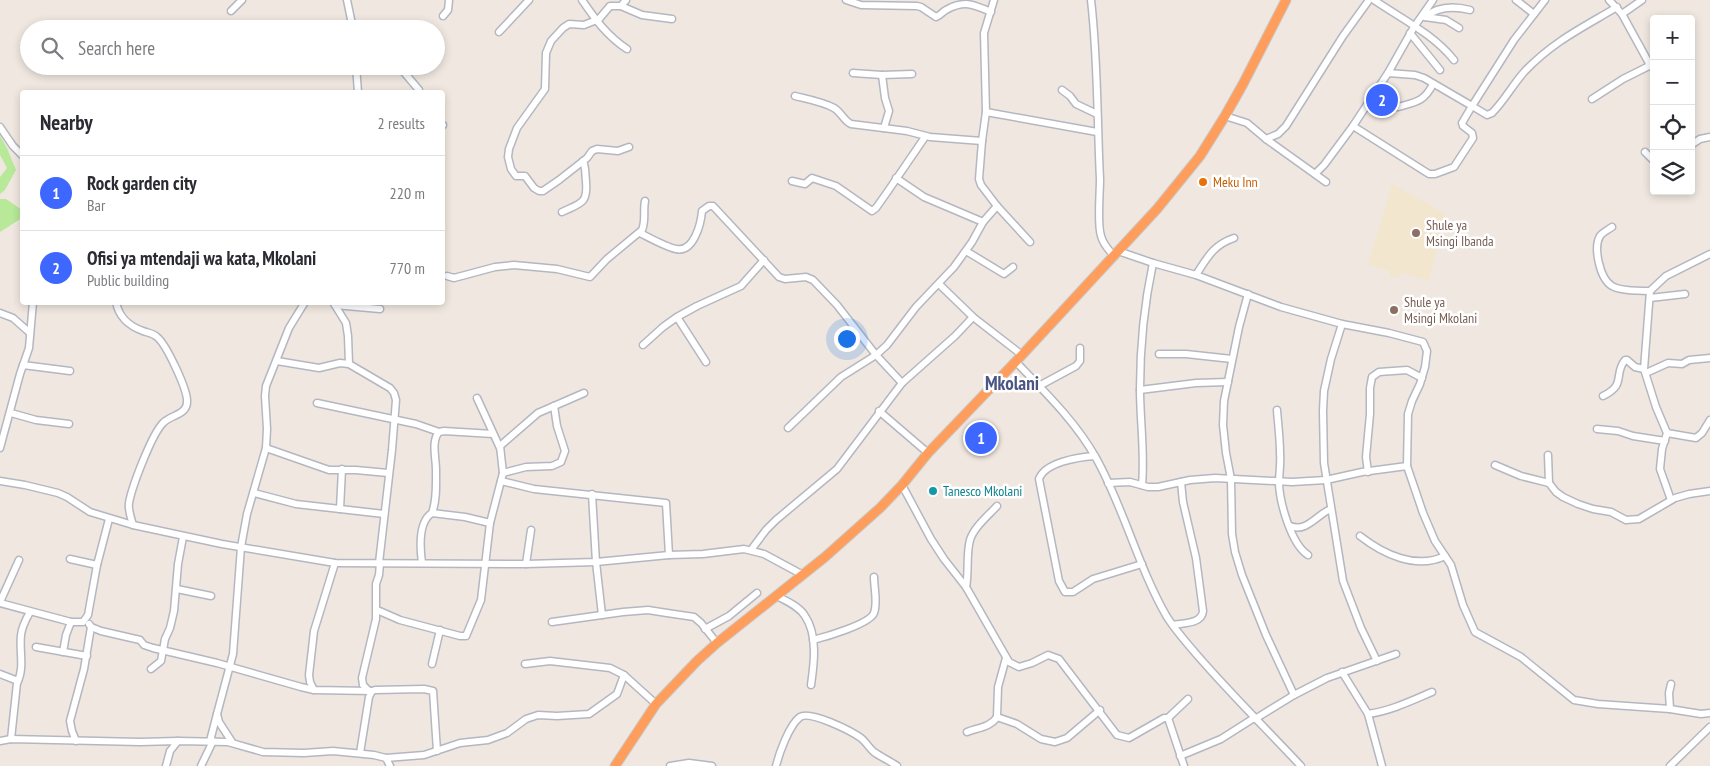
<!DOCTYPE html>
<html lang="en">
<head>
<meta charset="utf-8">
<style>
  :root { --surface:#fff; --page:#f7f7f7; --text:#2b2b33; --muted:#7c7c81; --line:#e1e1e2; --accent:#3e67ff }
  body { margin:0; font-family:"PT Sans Narrow",sans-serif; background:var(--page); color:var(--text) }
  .controls { position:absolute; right:15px; top:15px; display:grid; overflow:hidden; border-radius:5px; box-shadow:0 2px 8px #0003 }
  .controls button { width:45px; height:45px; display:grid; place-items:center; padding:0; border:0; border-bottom:1px solid var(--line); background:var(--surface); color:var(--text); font:25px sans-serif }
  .you { position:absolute; left:846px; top:338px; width:18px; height:18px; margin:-12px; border:4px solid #fff; border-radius:50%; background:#1a73e8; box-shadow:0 0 0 8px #1a73e833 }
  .badge { display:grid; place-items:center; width:32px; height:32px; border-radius:50%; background:var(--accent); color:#fff; font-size:16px; font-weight:700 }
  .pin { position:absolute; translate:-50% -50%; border:2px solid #fff; box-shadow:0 1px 5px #0006 }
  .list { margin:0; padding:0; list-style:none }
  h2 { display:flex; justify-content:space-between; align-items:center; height:65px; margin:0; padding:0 20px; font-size:21px }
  h2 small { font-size:16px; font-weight:400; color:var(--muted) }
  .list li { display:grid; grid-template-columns:32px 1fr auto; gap:15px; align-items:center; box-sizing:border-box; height:75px; padding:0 20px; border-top:1px solid var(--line) }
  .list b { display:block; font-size:19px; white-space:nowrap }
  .list p { margin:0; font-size:16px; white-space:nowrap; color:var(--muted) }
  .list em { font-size:16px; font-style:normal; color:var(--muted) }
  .icon { flex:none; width:28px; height:28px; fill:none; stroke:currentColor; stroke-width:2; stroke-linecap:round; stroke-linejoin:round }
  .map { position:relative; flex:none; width:1710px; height:766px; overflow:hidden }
  .search { position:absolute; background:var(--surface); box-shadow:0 2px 8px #0003; left:20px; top:20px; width:425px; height:55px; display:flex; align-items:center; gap:12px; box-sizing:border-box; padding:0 18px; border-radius:28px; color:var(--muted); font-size:19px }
  .panel { position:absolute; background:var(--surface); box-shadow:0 2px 8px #0003; left:20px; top:90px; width:425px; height:215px; border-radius:5px }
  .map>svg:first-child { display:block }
  .education { fill:#f2e6cf }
  .green { fill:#b7e999 }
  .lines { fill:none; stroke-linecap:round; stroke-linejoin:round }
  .minor-casing { stroke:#b4b7c2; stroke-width:9 }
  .highway-casing { stroke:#c9c9c9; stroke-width:11 }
  .minor { stroke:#fff; stroke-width:6 }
  .highway { stroke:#ff9e5c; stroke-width:9 }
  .food-dot { fill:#e8710a; stroke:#fff; stroke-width:2 }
  .education-dot { fill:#8d6e63; stroke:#fff; stroke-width:2 }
  .culture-dot { fill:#0f9aa8; stroke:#fff; stroke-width:2 }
  .labels { text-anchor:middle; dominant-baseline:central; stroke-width:5; stroke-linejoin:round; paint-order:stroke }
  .food-label { font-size:14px; fill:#c56008; stroke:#fff; text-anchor:start }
  .education-label { font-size:14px; fill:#785e54; stroke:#fff; text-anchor:start }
  .culture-label { font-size:14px; fill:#0d838f; stroke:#fff; text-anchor:start }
  .district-label { font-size:19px; font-weight:bold; fill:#4a5583; stroke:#fff }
</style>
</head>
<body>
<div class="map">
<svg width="1710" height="766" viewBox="0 0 1710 766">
  <rect width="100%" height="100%" fill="#f0e8e0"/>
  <path class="education" d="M 1392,184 L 1446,214 L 1429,281 L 1401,273 L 1399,278 L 1390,277 L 1390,271 L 1368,265 Z"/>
  <g class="green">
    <path d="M 0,136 L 7,148 L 16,170 L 5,190 L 0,194 L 0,177 L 7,168 L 0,155 Z"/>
    <path d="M 0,199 L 6,199 L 22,210 L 22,218 L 0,232 Z"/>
  </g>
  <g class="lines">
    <g class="minor-casing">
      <g id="minor">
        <path d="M 347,0 L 353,29"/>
        <path d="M 582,0 C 595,19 607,36 627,49"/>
        <path d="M 626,0 L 621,6 L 610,6 L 599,19 L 584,25 L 569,24 L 563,28 L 551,41 L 546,53 L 545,89 L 517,128 L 509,149 L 508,157 L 511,169 L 516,176 L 525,176 L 534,188 L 539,191 L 543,191 L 559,180 L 587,158 L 592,151 L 597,149 L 618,151 L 629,147"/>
        <path d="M 846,0 L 861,5 L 917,6 L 921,7 L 936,17 C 941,15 942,12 946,10 C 964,0 973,4 991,12"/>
        <path d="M 994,0 L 984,33 L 986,112 L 982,141 L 979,179 L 981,185 L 997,206 L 1030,242"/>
        <path d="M 1091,0 C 1098,60 1097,119 1100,179 C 1100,195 1097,223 1101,236 C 1103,244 1108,249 1113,255"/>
        <path d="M 1374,0 C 1402,19 1433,34 1454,60"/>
        <path d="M 1516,0 L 1534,14"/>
        <path d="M 1609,0 L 1622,14 L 1650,65"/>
        <path d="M 621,6 L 642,15 L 672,19"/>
        <path d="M 231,11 L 242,0"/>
        <path d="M 1622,14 L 1642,0"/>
        <path d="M 443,16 L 448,10 L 449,0"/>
        <path d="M 1425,17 C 1438,6 1454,6 1470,10"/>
        <path d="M 1425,17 L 1446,20 L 1459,28"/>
        <path d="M 499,32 L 529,0"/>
        <path d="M 1410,33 L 1440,70"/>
        <path d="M 356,66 L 358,92"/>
        <path d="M 394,66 L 403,71 L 419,90"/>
        <path d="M 853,73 L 882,75 L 912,74"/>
        <path d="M 1388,73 L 1415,75 L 1424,78 L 1472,106 L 1514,40 L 1545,0"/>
        <path d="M 882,75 L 885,98 L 889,111 L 884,128"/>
        <path d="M 1062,90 L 1070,96 L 1076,104 L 1097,114"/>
        <path d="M 795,96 C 807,99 823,102 834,108 C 841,112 844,121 851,124 L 907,131 L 930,137 L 982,141"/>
        <path d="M 1592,99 L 1623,79 L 1653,64"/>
        <path d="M 1398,107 C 1416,102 1424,102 1433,84"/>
        <path d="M 986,112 L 1097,132"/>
        <path d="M 1225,116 L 1247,123 L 1266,139 L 1326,182"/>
        <path d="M 442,126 L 443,125"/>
        <path d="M 1353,126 L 1429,174 L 1435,174 L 1454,167 L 1473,138 L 1472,133 L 1463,126 L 1462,123 L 1472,106 L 1487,115 L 1492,113 C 1505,100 1513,84 1525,71 C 1554,41 1582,28 1617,7"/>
        <path d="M 0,127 L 13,146 L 22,155"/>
        <path d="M 1266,139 L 1278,134 L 1286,126 L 1343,36 L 1369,0"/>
        <path d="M 1691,145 L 1700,139 L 1710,137"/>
        <path d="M 1645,152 L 1654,161"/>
        <path d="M 1315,174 L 1324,165 L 1353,126 L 1388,73 L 1414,27 L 1433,0"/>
        <path d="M 896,178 L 924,197 L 983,222"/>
        <path d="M 792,181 L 805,184 L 812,178 L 836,186 L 872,211 L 876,208 L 888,191 L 925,137"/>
        <path d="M 562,212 C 581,203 588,204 586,181 C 585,174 586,168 583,161"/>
        <path d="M 1612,227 C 1608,230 1603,232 1600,236 C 1593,248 1600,279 1612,286 C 1620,291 1641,291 1650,291"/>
        <path d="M 640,233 C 650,238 666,247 676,249 C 694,253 701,223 702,211 L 709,206 L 713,206 L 779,277 L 785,279 L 806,277 L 813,280 L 837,305 L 876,355 L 902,383"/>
        <path d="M 966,251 L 1004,274 L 1013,267"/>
        <path d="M 1118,251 L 1153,263 L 1196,275 L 1281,307 L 1342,324 L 1389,333 L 1423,342 L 1427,351 L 1425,367 L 1420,384 L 1412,401 L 1408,414 L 1407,466 L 1423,513 L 1435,541 L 1451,565 L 1463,605 L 1475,632 L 1521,657 L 1574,700 L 1598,704 L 1670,709 L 1701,714 L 1710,713"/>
        <path d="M 1196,275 C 1207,258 1213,245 1234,238"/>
        <path d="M 447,276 L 454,278 L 495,267 L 514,265 L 557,269 L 590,277 L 607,259 L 642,230 C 646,221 643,211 645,201"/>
        <path d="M 939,284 L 973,317 L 1022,355"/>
        <path d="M 1248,294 L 1239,327 L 1224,401 L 1223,425 L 1226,453 L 1231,479 L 1232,534 L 1235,552 L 1242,575 L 1266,635 L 1294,695"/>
        <path d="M 1650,298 L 1685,294"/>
        <path d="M 116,302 C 119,318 129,326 143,331 C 148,333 153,333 157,337 C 166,344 188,390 187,402 C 187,415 170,415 163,423 C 152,434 132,486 129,503 C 128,510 131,518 133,525"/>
        <path d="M 333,302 L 346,323 L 348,336 L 349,364"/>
        <path d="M 335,305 L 380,309"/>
        <path d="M 0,313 L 13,318 L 30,333"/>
        <path d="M 677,317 L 706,362"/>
        <path d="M 1342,324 L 1331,359 L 1324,391 L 1323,411 L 1324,463 L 1343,581 L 1361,628 L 1377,661"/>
        <path d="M 643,345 L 663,327 L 677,317 L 697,306 L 741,286 L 764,260"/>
        <path d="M 1159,354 L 1186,354 L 1232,359"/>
        <path d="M 277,361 L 319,368 L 340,363 L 349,364 L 390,388 L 394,393 L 396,400 L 392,450 L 379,563"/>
        <path d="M 1016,362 C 1044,391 1076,422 1096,458 C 1124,508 1138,567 1167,617 C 1178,634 1192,649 1205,664 C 1236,699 1269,732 1301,766"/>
        <path d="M 23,365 L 70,371"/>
        <path d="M 1646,373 L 1668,363 L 1682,364 L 1689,360 L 1710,358"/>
        <path d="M 1039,386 L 1076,366 L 1080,361 L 1080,348"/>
        <path d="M 1140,390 L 1196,383 L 1228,382"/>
        <path d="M 1603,396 C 1627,384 1613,375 1625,360 L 1627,360 L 1635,367 L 1644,369"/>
        <path d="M 477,398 L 500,448"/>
        <path d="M 317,403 L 416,424 L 439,432"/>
        <path d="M 1277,410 C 1278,424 1280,438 1280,453 C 1281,463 1279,473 1279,484 C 1280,503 1291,544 1308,555"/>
        <path d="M 879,411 L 928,453"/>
        <path d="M 11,413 L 36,420 L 69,424"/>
        <path d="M 788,428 L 841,377 L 876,355 L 887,345 L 916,307 L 954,267 L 972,242 L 983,222 L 997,206"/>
        <path d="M 1597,429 L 1618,431 L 1633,436 L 1665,441"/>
        <path d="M 1667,433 L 1696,438 L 1702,433 L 1710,420"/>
        <path d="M 0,448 L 20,374 L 29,348 L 33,302"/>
        <path d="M 266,448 L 329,470 L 356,470 L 388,473"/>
        <path d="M 1548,455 L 1549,483 L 1556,492 L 1563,497 L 1578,504 L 1593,509 L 1611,512 L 1626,520 L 1639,519 L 1675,498 L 1689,494 L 1710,491"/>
        <path d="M 1095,456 C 1079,457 1045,462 1039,479 L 1059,581 L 1065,592 L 1073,592 L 1093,579 L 1142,564"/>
        <path d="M 1495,465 L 1521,476 L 1549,483"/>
        <path d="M 1368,472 L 1366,457 L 1370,414 L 1370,388 L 1372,377 L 1379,372 L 1407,370 L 1422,378"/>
        <path d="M 503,473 L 526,467 L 552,466 L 561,462 L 565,451 L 557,426 L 554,406"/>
        <path d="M 0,481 L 25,485 L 58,493 L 67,497 L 90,512 L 133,525 L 222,544 L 335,563 L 526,564 L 596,562 L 669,555 L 703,554 L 744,549 L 764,554 L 803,575"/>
        <path d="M 501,481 L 534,489 L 666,503 L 669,555"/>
        <path d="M 1108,483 L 1130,482 L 1148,487 L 1158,487 L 1190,480 L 1215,478 L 1292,482 L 1326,480 L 1362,472 L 1407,466"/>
        <path d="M 902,485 L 931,539 L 944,559 L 966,587 L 1009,662 L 1019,667 L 1032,663 L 1048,655 L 1059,659 L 1117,735 L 1129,738 L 1164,718 L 1168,718 L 1184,766"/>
        <path d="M 1142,485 C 1145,453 1140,421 1140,389 C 1140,347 1144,305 1153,263"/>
        <path d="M 254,493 L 296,504 L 384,514"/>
        <path d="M 592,494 L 596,562 L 602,615"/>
        <path d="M 1671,500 L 1660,469 L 1662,449 L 1667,433 L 1656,407 L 1644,369 L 1650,291 L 1666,276 L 1710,254"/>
        <path d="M 340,509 L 342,469"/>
        <path d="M 432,513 L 465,517 L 490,523"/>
        <path d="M 1290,526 C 1307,533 1317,514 1331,509"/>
        <path d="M 1360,536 C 1383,554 1416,570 1445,556"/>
        <path d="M 751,550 L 766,530 L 776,520 L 837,469 L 902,383 L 955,336 L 973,317"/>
        <path d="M 70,559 L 97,565"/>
        <path d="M 422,563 C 420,548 418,522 432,513 C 437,500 436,484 436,470 C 436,458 431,441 439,432 L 444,431 L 493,434"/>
        <path d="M 526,564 L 531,530"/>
        <path d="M 966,587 C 969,572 966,555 970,540 C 974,527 988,516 997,506"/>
        <path d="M 177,589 L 211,596"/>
        <path d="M 777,596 C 786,601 799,606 805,616 C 818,635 814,664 811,685"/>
        <path d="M 0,602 L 19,560"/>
        <path d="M 0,603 L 71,622 L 83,622 L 88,615 L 97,565 L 109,519"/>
        <path d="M 377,610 L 400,620 L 460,636 L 466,636 L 481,600 L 490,523 L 503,473 L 500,446 L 538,413 L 584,393"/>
        <path d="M 552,622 L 623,612 L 648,610 L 667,613 L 694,617 L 701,623 L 717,643"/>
        <path d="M 1173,625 C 1183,623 1202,624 1203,611 L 1196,558 L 1183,502 L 1181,482"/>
        <path d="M 91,627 L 101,631 L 140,640 L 144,645 L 153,648 L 217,663 L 301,687 L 314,690 L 372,691"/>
        <path d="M 705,629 L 729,616 L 757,593"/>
        <path d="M 813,640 C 825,637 870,624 874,613 C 878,603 874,588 874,577"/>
        <path d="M 36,647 L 87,656"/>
        <path d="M 63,652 L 66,635 L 71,622"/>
        <path d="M 432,664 L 440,630"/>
        <path d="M 525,664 L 550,661 L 610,668 L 624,675 L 656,704"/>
        <path d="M 151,669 L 161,661 L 165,639 L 170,628 L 174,611 L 178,564 L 183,537"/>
        <path d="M 1342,672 L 1368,714 L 1382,766"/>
        <path d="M 0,674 L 18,681"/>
        <path d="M 314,690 L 310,682 L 309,675 L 314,631 L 335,563"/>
        <path d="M 369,691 L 363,685 L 362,678 L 376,619 L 376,584 L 379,575 L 380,563"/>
        <path d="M 1670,709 L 1669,693 L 1671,684"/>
        <path d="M 1368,714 C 1390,711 1411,701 1432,692"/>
        <path d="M 997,717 L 1017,724 L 1041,739 L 1055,742 L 1067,738 L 1100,710"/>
        <path d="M 1168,718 L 1188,699"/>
        <path d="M 1255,719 L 1294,695 L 1327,678 L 1396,654"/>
        <path d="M 967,732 C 977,728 991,727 997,717 L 998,687 L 1006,658"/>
        <path d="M 11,739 L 17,683 C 25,668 19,651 21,635 C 22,626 26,619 30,612"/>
        <path d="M 0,741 L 11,739 L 140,742 L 178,741 L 228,742 L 263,752 L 304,753 L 333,751 L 374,755 L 386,758 L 390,766"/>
        <path d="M 76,741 L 72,731 L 70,721 L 84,669 L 91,627 L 89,624"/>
        <path d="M 210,741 L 217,714"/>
        <path d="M 232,742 L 219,722 L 217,714 L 233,654 L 241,547 L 247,514 L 266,448 L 267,429 L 265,396 L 266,386 L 289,328 L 305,302"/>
        <path d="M 360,753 L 369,697 L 372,691 L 375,690 L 424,689 L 433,691 L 437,751"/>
        <path d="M 1180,756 L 1221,739 L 1254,718"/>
        <path d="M 386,758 L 424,755 L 460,743 L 488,740 L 507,733 L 526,719 L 538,715 L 557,716 L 589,714 L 617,694 L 624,675"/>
        <path d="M 166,766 L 170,751 L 178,741"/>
        <path d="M 201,766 L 213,741"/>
        <path d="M 670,766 L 689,763 L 712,766"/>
        <path d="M 776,766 C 779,754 789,725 800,717 C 810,710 851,731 861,738 C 866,742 869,748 874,752 C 881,757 890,761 897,766"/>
        <path d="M 1670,766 L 1710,727"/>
      </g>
    </g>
    <g class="highway-casing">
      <path id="highway" d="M 615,766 L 656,704 L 697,661 L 717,643 L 825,557 L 880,508 L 902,485 L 928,453 L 1022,355 L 1157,209 L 1200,156 L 1225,116 L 1243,84 L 1286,0"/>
    </g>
    <use href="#minor" class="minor"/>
    <use href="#highway" class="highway"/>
  </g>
  <circle class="food-dot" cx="1203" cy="182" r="5"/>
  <g class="education-dot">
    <circle cx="1416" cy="233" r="5"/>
    <circle cx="1394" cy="310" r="5"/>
  </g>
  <circle class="culture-dot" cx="933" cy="491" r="5"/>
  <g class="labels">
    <g class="food-label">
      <text x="1213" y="182">Meku Inn</text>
    </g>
    <g class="education-label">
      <text x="1426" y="225">Shule ya<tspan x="1426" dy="16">Msingi Ibanda</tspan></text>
      <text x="1404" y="302">Shule ya<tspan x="1404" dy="16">Msingi Mkolani</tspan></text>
    </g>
    <g class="culture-label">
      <text x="943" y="491">Tanesco Mkolani</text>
    </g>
    <g class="district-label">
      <text x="1012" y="383">Mkolani</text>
    </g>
  </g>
</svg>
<div class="controls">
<button>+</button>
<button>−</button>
<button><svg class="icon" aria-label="locate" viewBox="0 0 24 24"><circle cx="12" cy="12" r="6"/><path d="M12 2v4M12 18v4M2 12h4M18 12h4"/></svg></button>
<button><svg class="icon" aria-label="layers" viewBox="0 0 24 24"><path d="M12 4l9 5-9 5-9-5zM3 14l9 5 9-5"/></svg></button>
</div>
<div class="you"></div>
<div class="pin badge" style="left:981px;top:438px">1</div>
<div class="pin badge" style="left:1382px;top:100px">2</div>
<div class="search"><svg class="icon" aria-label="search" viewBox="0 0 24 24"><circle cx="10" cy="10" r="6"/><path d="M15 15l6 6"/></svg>Search here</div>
<section class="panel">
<h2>Nearby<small>2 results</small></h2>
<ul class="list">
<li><span class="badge">1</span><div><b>Rock garden city</b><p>Bar</p></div><em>220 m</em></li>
<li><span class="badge">2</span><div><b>Ofisi ya mtendaji wa kata, Mkolani</b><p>Public building</p></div><em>770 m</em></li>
</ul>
</section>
</div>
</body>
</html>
